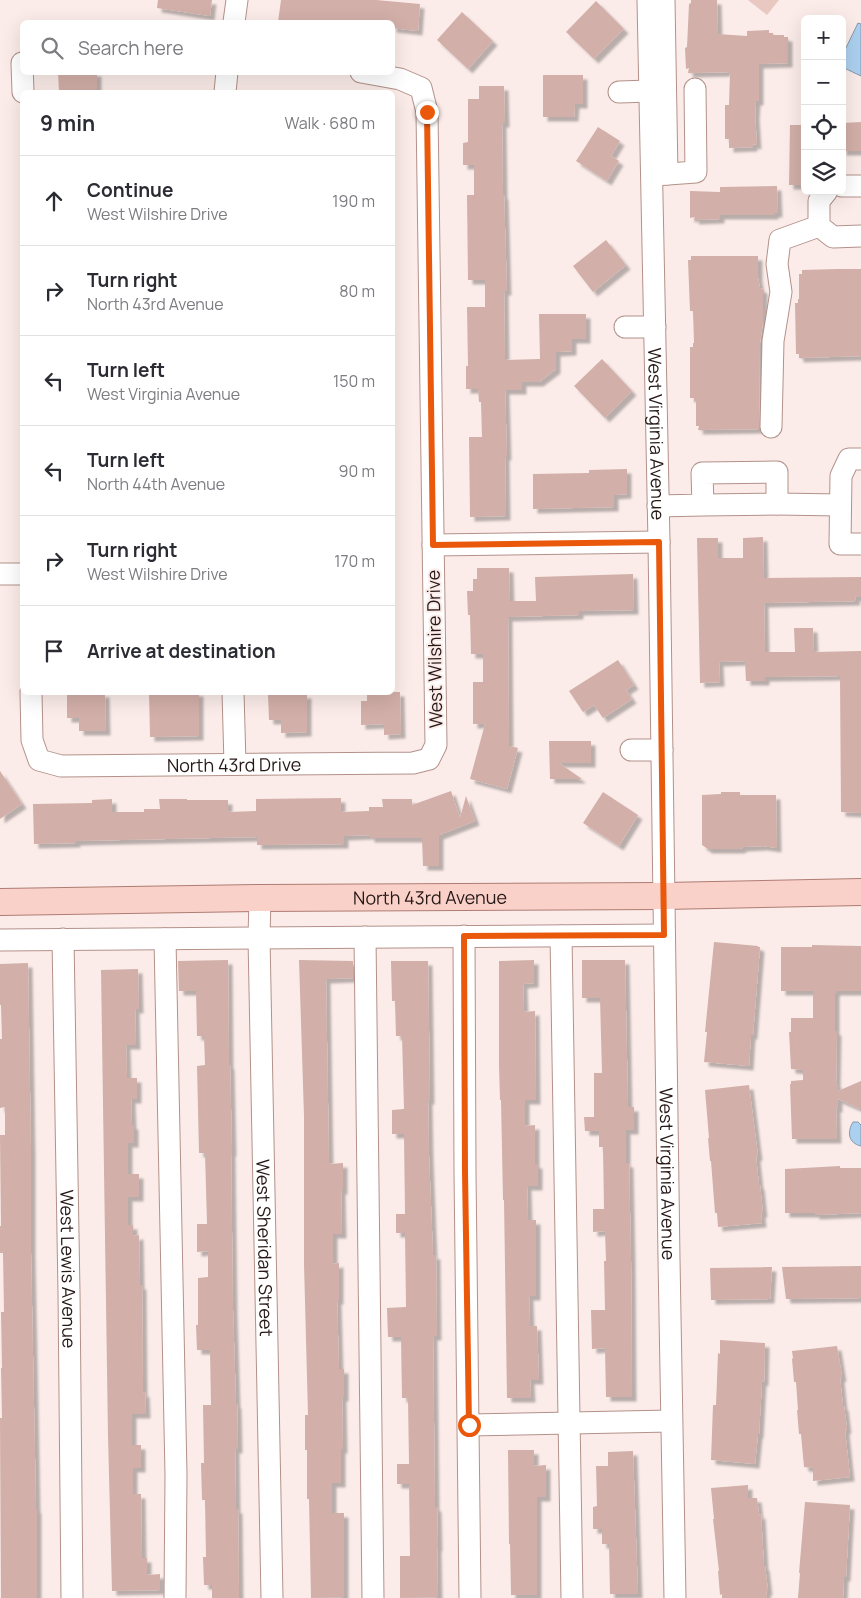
<!DOCTYPE html>
<html lang="en">
<head>
<meta charset="utf-8">
<style>
  :root { --surface:#fff; --page:#f2f2f3; --text:#2b2b33; --muted:#7c7c81; --line:#e1e1e2 }
  body { margin:0; font-family:Manrope,sans-serif; background:var(--page); color:var(--text) }
  .controls { position:absolute; right:15px; top:15px; display:grid; overflow:hidden; border-radius:8px; box-shadow:0 5px 20px #0002 }
  .controls button { width:45px; height:45px; display:grid; place-items:center; padding:0; border:0; border-bottom:1px solid var(--line); background:var(--surface); color:var(--text); font:25px sans-serif }
  .stop { position:absolute; width:15px; height:15px; margin:-11px; border:4px solid #ea580c; border-radius:50%; background:#fff }
  .stop.end { background:#ea580c; border-color:#fff; box-shadow:0 1px 5px #0008 }
  .list { margin:0; padding:0; list-style:none }
  h2 { display:flex; justify-content:space-between; align-items:center; height:65px; margin:0; padding:0 20px; font-size:21px }
  h2 small { font-size:16px; font-weight:400; color:var(--muted) }
  .list li { display:grid; grid-template-columns:32px 1fr auto; gap:15px; align-items:center; box-sizing:border-box; height:90px; padding:0 20px; border-top:1px solid var(--line) }
  .list b { display:block; font-size:19px; white-space:nowrap }
  .list p { margin:0; font-size:16px; white-space:nowrap; color:var(--muted) }
  .list em { font-size:16px; font-style:normal; color:var(--muted) }
  .icon { flex:none; width:28px; height:28px; fill:none; stroke:currentColor; stroke-width:2; stroke-linecap:round; stroke-linejoin:round }
  .map { position:relative; flex:none; width:861px; height:1598px; overflow:hidden }
  .search { position:absolute; background:var(--surface); box-shadow:0 5px 20px #0002; left:20px; top:20px; width:375px; height:55px; display:flex; align-items:center; gap:12px; box-sizing:border-box; padding:0 18px; border-radius:8px; color:var(--muted); font-size:19px }
  .panel { position:absolute; background:var(--surface); box-shadow:0 5px 20px #0002; left:20px; top:90px; width:375px; height:605px; border-radius:8px }
  .map>svg:first-child { display:block }
  .green { fill:#eac8c2 }
  .water { fill:#acd0ef; stroke:#8499ae }
  .building { fill:#d2afa8; filter:url(#shadow) }
  .lines { fill:none; stroke-linecap:round; stroke-linejoin:round }
  .minor-casing { stroke:#b3918a; stroke-width:23 }
  .major-casing { stroke:#ae7c73; stroke-width:28 }
  .minor { stroke:#fff; stroke-width:21 }
  .major { stroke:#fad1c9; stroke-width:26 }
  .route { stroke:#ea580c; stroke-width:6 }
  .labels { text-anchor:middle; dominant-baseline:central; stroke-width:4; stroke-linejoin:round; paint-order:stroke }
  .street-label { font-size:18px; fill:#251816; stroke:#fbece9 }
</style>
</head>
<body>
<div class="map">
<svg width="861" height="1598" viewBox="0 0 861 1598">
  <defs>
    <filter id="shadow"><feDropShadow dx="4.5" dy="4.5" stdDeviation="1" flood-color="#0004"/></filter>
  </defs>
  <rect width="100%" height="100%" fill="#fbece9"/>
  <path class="green" d="M 748,0 L 779,0 L 767,15 Z"/>
  <g class="water">
    <path d="M 858,23 L 861,24 L 861,76 L 842,67 L 842,56 Z"/>
    <path d="M 853,1122 L 858,1122 L 861,1125 L 861,1146 C 848,1143 847,1132 853,1122 Z"/>
  </g>
  <g class="building">
    <path d="M 158,0 L 212,0 L 210,16 L 157,8 Z"/>
    <path d="M 281,0 L 376,0 L 420,4 L 418,31 L 392,28 L 392,22 L 278,22 Z"/>
    <path d="M 691,0 L 717,0 L 718,34 L 747,36 L 747,31 L 769,30 L 769,33 L 773,33 L 773,35 L 784,35 L 784,37 L 788,37 L 788,63 L 759,64 L 759,101 L 756,101 L 755,115 L 757,145 L 753,144 L 753,147 L 729,148 L 729,139 L 725,139 L 725,105 L 729,105 L 730,72 L 688,73 L 689,68 L 686,69 L 685,48 L 687,47 L 689,4 L 691,3 Z"/>
    <path d="M 596,1 L 624,29 L 594,59 L 566,32 Z"/>
    <path d="M 462,12 L 493,41 L 468,69 L 437,40 Z"/>
    <path d="M 58,72 L 97,72 L 97,92 L 59,92 Z"/>
    <path d="M 543,75 L 583,75 L 583,104 L 575,104 L 574,117 L 543,117 Z"/>
    <path d="M 479,86 L 504,86 L 505,123 L 502,123 L 503,195 L 504,195 L 507,291 L 504,291 L 505,360 L 540,359 L 539,314 L 586,314 L 586,339 L 572,339 L 572,351 L 556,352 L 556,369 L 539,382 L 522,382 L 522,390 L 505,390 L 507,456 L 505,456 L 506,516 L 470,517 L 469,437 L 482,437 L 481,402 L 479,402 L 478,389 L 466,389 L 466,366 L 468,366 L 467,307 L 485,307 L 485,280 L 468,280 L 467,195 L 474,195 L 474,165 L 463,165 L 463,143 L 468,142 L 468,99 L 479,99 Z"/>
    <path d="M 861,122 L 861,151 L 842,151 L 842,123 Z"/>
    <path d="M 790,125 L 805,125 L 805,173 L 803,173 L 803,185 L 789,185 Z"/>
    <path d="M 598,127 L 620,141 L 611,156 L 619,161 L 607,181 L 576,161 Z"/>
    <path d="M 777,186 L 778,213 L 774,213 L 774,215 L 720,215 L 720,219 L 694,220 L 695,217 L 690,218 L 690,191 L 720,192 L 720,187 Z"/>
    <path d="M 606,240 L 626,265 L 593,292 L 573,266 Z"/>
    <path d="M 691,256 L 758,256 L 758,278 L 760,288 L 763,289 L 763,322 L 760,343 L 759,429 L 698,430 L 699,426 L 696,426 L 696,401 L 694,402 L 694,398 L 690,398 L 690,347 L 693,347 L 693,343 L 694,343 L 693,311 L 690,311 L 688,260 L 691,260 Z"/>
    <path d="M 838,269 L 861,269 L 861,356 L 799,358 L 799,354 L 796,354 L 795,303 L 798,303 L 798,299 L 799,299 L 799,274 L 802,274 L 802,270 Z"/>
    <path d="M 602,359 L 632,391 L 605,418 L 574,386 Z"/>
    <path d="M 627,469 L 627,494 L 614,495 L 614,507 L 533,509 L 533,474 L 589,473 L 589,470 Z"/>
    <path d="M 763,537 L 764,578 L 861,577 L 861,597 L 855,597 L 856,601 L 764,603 L 765,652 L 795,652 L 794,628 L 813,628 L 814,652 L 861,651 L 861,813 L 841,812 L 840,676 L 765,677 L 765,681 L 746,681 L 745,661 L 719,662 L 720,682 L 700,683 L 697,538 L 718,538 L 718,558 L 743,558 L 743,538 Z"/>
    <path d="M 477,568 L 509,568 L 510,601 L 536,601 L 535,577 L 633,574 L 634,610 L 579,611 L 579,615 L 508,617 L 509,746 L 518,748 L 507,789 L 470,779 L 485,724 L 473,724 L 473,682 L 483,682 L 483,654 L 471,654 L 470,615 L 468,615 L 467,591 L 473,591 L 473,579 L 477,579 Z"/>
    <path d="M 618,660 L 634,685 L 626,690 L 632,699 L 603,718 L 594,705 L 583,712 L 569,691 Z"/>
    <path d="M 149,692 L 199,692 L 199,736 L 150,737 Z"/>
    <path d="M 367,692 L 400,692 L 401,734 L 384,735 L 384,724 L 361,725 L 361,701 L 367,701 Z"/>
    <path d="M 67,693 L 105,693 L 106,731 L 79,731 L 79,718 L 67,718 Z"/>
    <path d="M 307,694 L 307,732 L 281,733 L 281,720 L 269,720 L 268,695 Z"/>
    <path d="M 549,741 L 591,741 L 591,763 L 559,763 L 582,779 L 550,779 Z"/>
    <path d="M 0,771 L 22,804 L 0,819 Z"/>
    <path d="M 451,791 L 460,818 L 466,796 L 475,821 L 439,835 L 439,866 L 423,866 L 422,838 L 370,838 L 370,835 L 344,836 L 344,844 L 257,845 L 257,837 L 76,841 L 76,843 L 34,844 L 33,804 L 92,803 L 92,800 L 112,799 L 112,812 L 144,812 L 144,809 L 160,809 L 159,799 L 187,799 L 187,800 L 228,800 L 228,812 L 256,811 L 256,799 L 341,798 L 341,812 L 369,811 L 369,807 L 383,807 L 382,799 L 412,799 L 412,805 Z"/>
    <path d="M 603,792 L 638,815 L 619,846 L 583,823 Z"/>
    <path d="M 721,792 L 740,792 L 740,795 L 776,795 L 777,848 L 763,846 L 743,847 L 740,849 L 708,849 L 702,845 L 702,795 L 721,794 Z"/>
    <path d="M 714,942 L 758,946 L 758,947 L 760,947 L 753,1035 L 751,1035 L 749,1066 L 704,1062 L 707,1032 L 705,1032 Z"/>
    <path d="M 812,945 L 861,946 L 861,991 L 836,991 L 835,993 L 835,1031 L 837,1031 L 836,1084 L 838,1084 L 838,1091 L 861,1081 L 861,1109 L 838,1099 L 838,1108 L 836,1108 L 837,1139 L 792,1139 L 790,1084 L 791,1084 L 791,1081 L 803,1080 L 803,1070 L 791,1069 L 789,1032 L 791,1032 L 791,1018 L 813,1018 L 813,991 L 781,991 L 781,947 L 812,947 Z"/>
    <path d="M 228,960 L 229,1065 L 230,1065 L 232,1152 L 231,1152 L 233,1310 L 236,1404 L 237,1404 L 238,1449 L 235,1449 L 236,1509 L 238,1509 L 239,1598 L 212,1598 L 212,1585 L 204,1585 L 203,1557 L 206,1557 L 205,1500 L 202,1500 L 201,1463 L 204,1463 L 203,1405 L 211,1405 L 210,1350 L 197,1350 L 196,1325 L 198,1325 L 198,1278 L 208,1277 L 208,1251 L 197,1252 L 197,1224 L 207,1224 L 205,1153 L 199,1153 L 197,1066 L 205,1065 L 204,1036 L 197,1036 L 196,991 L 179,991 L 178,961 Z"/>
    <path d="M 299,960 L 353,961 L 353,978 L 326,979 L 329,1164 L 343,1163 L 343,1190 L 341,1190 L 342,1234 L 333,1234 L 333,1264 L 339,1263 L 339,1300 L 337,1300 L 339,1369 L 344,1369 L 344,1397 L 342,1397 L 343,1449 L 341,1449 L 341,1483 L 332,1483 L 332,1513 L 344,1513 L 344,1597 L 311,1598 L 309,1499 L 307,1499 L 307,1450 L 305,1450 L 305,1415 L 308,1415 L 304,1264 L 304,1116 Z"/>
    <path d="M 534,960 L 534,983 L 523,984 L 524,1012 L 535,1011 L 536,1100 L 525,1100 L 525,1126 L 535,1125 L 535,1164 L 538,1164 L 538,1186 L 527,1186 L 528,1220 L 536,1220 L 536,1296 L 529,1296 L 530,1326 L 537,1326 L 539,1380 L 530,1380 L 531,1398 L 507,1398 L 504,1200 L 503,1200 L 501,1100 L 500,1100 L 499,1065 L 499,961 Z"/>
    <path d="M 582,960 L 625,960 L 628,1107 L 634,1107 L 634,1130 L 626,1130 L 626,1163 L 629,1163 L 631,1260 L 632,1397 L 606,1397 L 605,1348 L 592,1349 L 591,1310 L 605,1310 L 604,1261 L 606,1261 L 605,1231 L 593,1232 L 593,1209 L 604,1209 L 603,1147 L 599,1147 L 599,1131 L 585,1131 L 584,1117 L 594,1117 L 594,1073 L 602,1073 L 600,998 L 582,998 Z"/>
    <path d="M 391,961 L 428,961 L 430,1100 L 428,1100 L 429,1156 L 433,1255 L 436,1255 L 437,1336 L 433,1336 L 435,1507 L 437,1507 L 438,1547 L 437,1547 L 438,1597 L 400,1598 L 400,1556 L 410,1556 L 409,1484 L 397,1484 L 397,1464 L 409,1464 L 408,1398 L 402,1398 L 401,1337 L 388,1337 L 387,1308 L 406,1307 L 405,1233 L 396,1233 L 396,1214 L 405,1214 L 404,1134 L 392,1134 L 392,1110 L 404,1109 L 402,1036 L 396,1036 L 395,1001 L 392,1001 Z"/>
    <path d="M 28,963 L 31,1155 L 31,1253 L 36,1509 L 37,1509 L 37,1598 L 1,1598 L 0,1418 L 2,1418 L 1,1368 L 2,1368 L 1,1312 L 4,1312 L 3,1253 L 0,1253 L 0,1226 L 1,1226 L 0,1135 L 5,1135 L 5,1107 L 0,1108 L 0,1039 L 2,1039 L 1,1005 L 0,1005 L 0,964 Z"/>
    <path d="M 138,969 L 139,1009 L 135,1009 L 136,1045 L 126,1045 L 127,1078 L 137,1078 L 137,1099 L 131,1099 L 132,1125 L 134,1125 L 134,1143 L 128,1143 L 128,1174 L 139,1174 L 139,1197 L 128,1197 L 128,1225 L 133,1225 L 133,1236 L 139,1235 L 140,1285 L 142,1285 L 143,1393 L 145,1392 L 146,1414 L 132,1414 L 132,1445 L 141,1445 L 141,1468 L 133,1468 L 133,1494 L 141,1494 L 142,1558 L 147,1558 L 147,1575 L 160,1574 L 160,1590 L 112,1591 L 108,1436 L 101,970 Z"/>
    <path d="M 749,1085 L 758,1156 L 756,1157 L 759,1185 L 760,1185 L 763,1213 L 761,1213 L 762,1223 L 718,1227 L 717,1213 L 715,1213 L 711,1161 L 710,1161 L 708,1138 L 709,1138 L 705,1090 Z"/>
    <path d="M 840,1166 L 840,1168 L 861,1168 L 861,1213 L 815,1215 L 815,1213 L 785,1213 L 785,1169 Z"/>
    <path d="M 861,1266 L 861,1298 L 786,1299 L 782,1267 Z"/>
    <path d="M 772,1267 L 770,1299 L 711,1300 L 710,1268 Z"/>
    <path d="M 720,1340 L 765,1343 L 764,1382 L 762,1381 L 759,1434 L 758,1434 L 755,1464 L 711,1460 L 713,1405 L 716,1405 L 718,1353 L 720,1354 Z"/>
    <path d="M 837,1346 L 842,1377 L 840,1378 L 843,1406 L 844,1406 L 847,1429 L 845,1430 L 850,1477 L 813,1481 L 813,1468 L 804,1467 L 801,1434 L 799,1434 L 797,1410 L 798,1410 L 796,1382 L 794,1382 L 792,1359 L 793,1358 L 792,1351 Z"/>
    <path d="M 508,1450 L 534,1450 L 534,1466 L 546,1465 L 546,1497 L 537,1497 L 537,1595 L 511,1595 L 510,1544 L 509,1544 Z"/>
    <path d="M 633,1451 L 638,1594 L 610,1594 L 609,1544 L 602,1544 L 602,1529 L 593,1529 L 593,1507 L 597,1506 L 596,1466 L 608,1466 L 608,1452 Z"/>
    <path d="M 748,1485 L 748,1498 L 757,1498 L 759,1515 L 761,1514 L 764,1566 L 765,1566 L 768,1591 L 766,1591 L 767,1598 L 722,1598 L 722,1594 L 720,1595 L 718,1571 L 719,1571 L 713,1519 L 714,1519 L 711,1488 Z"/>
    <path d="M 805,1502 L 850,1505 L 846,1577 L 844,1577 L 843,1598 L 798,1598 L 800,1573 L 799,1573 Z"/>
  </g>
  <g class="lines">
    <g class="minor-casing">
      <g id="minor">
        <path id="s1" d="M 648,0 L 659,542 L 669,1259 L 675,1598"/>
        <path d="M 664,0 L 667,174"/>
        <path d="M 234,22 L 237,0"/>
        <path d="M 22,63 L 23,92"/>
        <path d="M 225,92 L 227,72"/>
        <path d="M 619,92 L 650,91"/>
        <path d="M 654,175 L 696,172 L 695,89"/>
        <path d="M 842,186 L 861,186"/>
        <path d="M 827,191 L 819,201 L 819,226 L 833,237 L 861,236"/>
        <path d="M 625,327 L 655,327"/>
        <path d="M 771,427 L 773,341 L 781,292 L 777,264 L 780,240 L 819,226"/>
        <path d="M 861,459 L 849,459 L 841,476 L 840,544 L 861,544"/>
        <path d="M 777,504 L 840,505"/>
        <path d="M 658,506 L 703,505 L 702,473 L 777,472 L 777,504 L 703,505"/>
        <path d="M 433,545 L 659,542"/>
        <path d="M 0,574 L 22,574"/>
        <path id="s2" d="M 31,692 L 32,740 L 39,760 L 61,766 L 413,763 L 429,759 L 436,745 L 427,112 L 421,88 L 400,79 L 361,72"/>
        <path d="M 233,692 L 235,764"/>
        <path d="M 631,750 L 662,750"/>
        <path id="s3" d="M 260,898 L 259,938 L 272,1598"/>
        <path d="M 464,936 L 465,1172 L 470,1598"/>
        <path d="M 561,936 L 572,1598"/>
        <path d="M 365,937 L 373,1598"/>
        <path id="s4" d="M 63,939 L 69,1293 L 72,1598"/>
        <path d="M 165,939 L 176,1475 L 175,1598"/>
        <path d="M 0,940 L 664,935"/>
        <path d="M 469,1425 L 671,1421"/>
      </g>
    </g>
    <g class="major-casing">
      <g id="major">
        <path id="s5" d="M 0,902 L 260,898 L 664,896 L 861,892"/>
      </g>
    </g>
    <use href="#minor" class="minor"/>
    <use href="#major" class="major"/>
  </g>
  <g class="lines">
    <path class="route" d="M 427,112 L 433,545 L 659,542 L 664,935 L 464,936 L 465,1172 L 469,1425"/>
  </g>
  <g class="labels">
    <g class="street-label">
      <text stroke="none"><textPath href="#s1" startOffset="434">West Virginia Avenue</textPath></text>
      <text transform="translate(434 649) rotate(-91)">West Wilshire Drive</text>
      <text stroke="none"><textPath href="#s2" startOffset="265">North 43rd Drive</textPath></text>
      <text stroke="none"><textPath href="#s5" startOffset="430">North 43rd Avenue</textPath></text>
      <text stroke="none"><textPath href="#s1" startOffset="1174">West Virginia Avenue</textPath></text>
      <text stroke="none"><textPath href="#s3" startOffset="350">West Sheridan Street</textPath></text>
      <text stroke="none"><textPath href="#s4" startOffset="330">West Lewis Avenue</textPath></text>
    </g>
  </g>
</svg>
<div class="controls">
<button>+</button>
<button>−</button>
<button><svg class="icon" aria-label="locate" viewBox="0 0 24 24"><circle cx="12" cy="12" r="6"/><path d="M12 2v4M12 18v4M2 12h4M18 12h4"/></svg></button>
<button><svg class="icon" aria-label="layers" viewBox="0 0 24 24"><path d="M12 4l9 5-9 5-9-5zM3 14l9 5 9-5"/></svg></button>
</div>
<div class="stop" style="left:469px;top:1425px"></div>
<div class="stop end" style="left:427px;top:112px"></div>
<div class="search"><svg class="icon" aria-label="search" viewBox="0 0 24 24"><circle cx="10" cy="10" r="6"/><path d="M15 15l6 6"/></svg>Search here</div>
<section class="panel">
<h2>9 min<small>Walk · 680 m</small></h2>
<ul class="list">
<li><svg class="icon" aria-label="ahead" viewBox="0 0 24 24"><path d="M12 20V5M6 11l6-6 6 6"/></svg><div><b>Continue</b><p>West Wilshire Drive</p></div><em>190 m</em></li>
<li><svg class="icon" aria-label="right" viewBox="0 0 24 24"><path d="M7 20v-9h11M14 6l5 5-5 5"/></svg><div><b>Turn right</b><p>North 43rd Avenue</p></div><em>80 m</em></li>
<li><svg class="icon" aria-label="left" viewBox="0 0 24 24"><path d="M17 20v-9H6M10 6l-5 5 5 5"/></svg><div><b>Turn left</b><p>West Virginia Avenue</p></div><em>150 m</em></li>
<li><svg class="icon" aria-label="left" viewBox="0 0 24 24"><path d="M17 20v-9H6M10 6l-5 5 5 5"/></svg><div><b>Turn left</b><p>North 44th Avenue</p></div><em>90 m</em></li>
<li><svg class="icon" aria-label="right" viewBox="0 0 24 24"><path d="M7 20v-9h11M14 6l5 5-5 5"/></svg><div><b>Turn right</b><p>West Wilshire Drive</p></div><em>170 m</em></li>
<li><svg class="icon" aria-label="arrive" viewBox="0 0 24 24"><path d="M6 21V4h12l-3 4 3 4H6"/></svg><div><b>Arrive at destination</b></div></li>
</ul>
</section>
</div>
</body>
</html>
